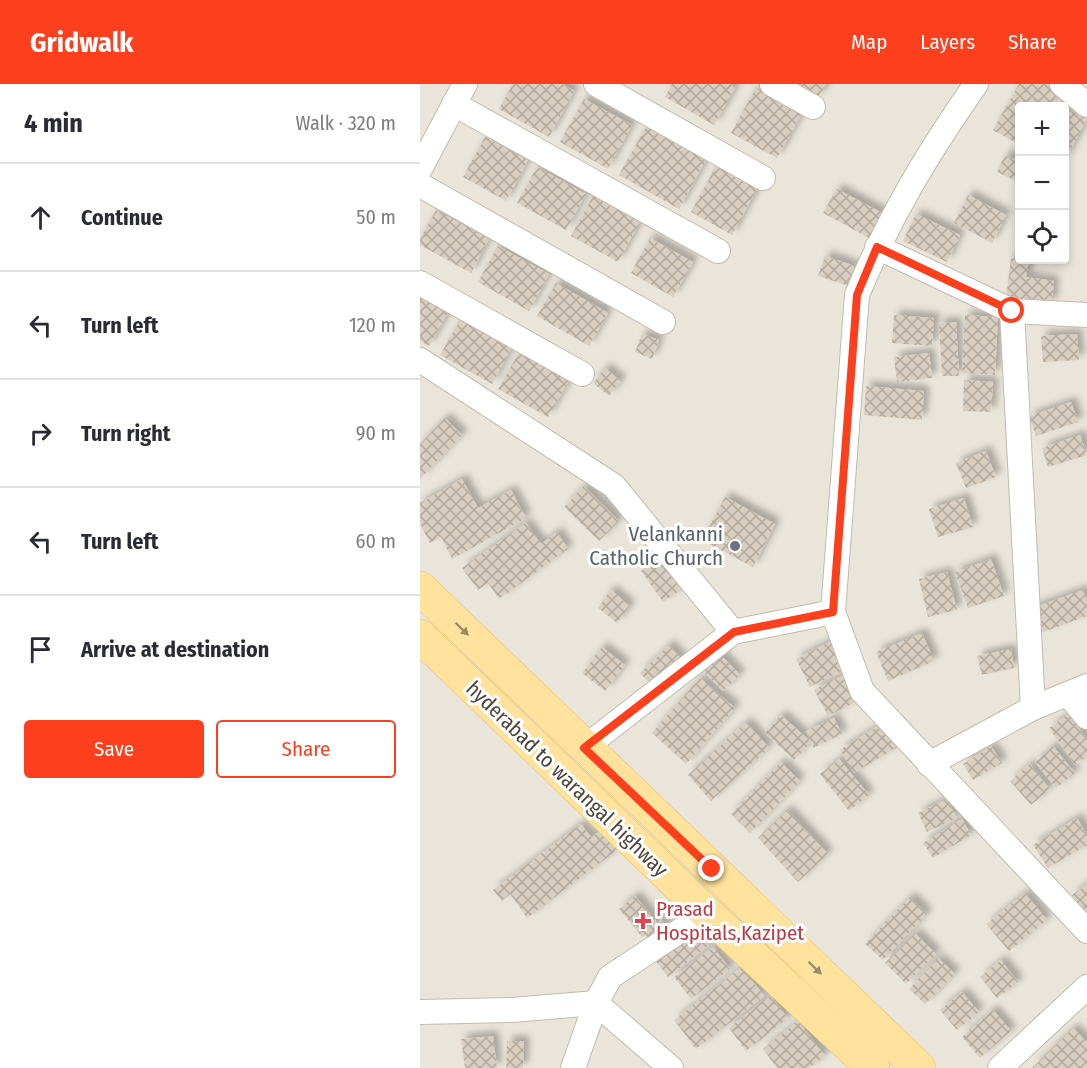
<!DOCTYPE html>
<html lang="en">
<head>
<meta charset="utf-8">
<style>
  :root { --surface:#fff; --page:#f7f7f7; --text:#2b2b33; --muted:#7c7c81; --line:#e1e1e2; --accent:#fc3f1d }
  body { margin:0; font-family:"Fira Sans Condensed",sans-serif; background:var(--page); color:var(--text) }
  .controls { position:absolute; right:18px; top:18px; display:grid; overflow:hidden; border-radius:6px; box-shadow:0 3px 9px #0003 }
  .controls button { width:54px; height:54px; display:grid; place-items:center; padding:0; border:0; border-bottom:2px solid var(--line); background:var(--surface); color:var(--text); font:30px sans-serif }
  .stop { position:absolute; width:18px; height:18px; margin:-14px; border:4px solid #fc3f1d; border-radius:50%; background:#fff }
  .stop.end { background:#fc3f1d; border-color:#fff; box-shadow:0 2px 6px #0008 }
  .list { margin:0; padding:0; list-style:none }
  h2 { display:flex; justify-content:space-between; align-items:center; height:78px; margin:0; padding:0 24px; font-size:26px }
  h2 small { font-size:20px; font-weight:400; color:var(--muted) }
  .list li { display:grid; grid-template-columns:39px 1fr auto; gap:18px; align-items:center; box-sizing:border-box; height:108px; padding:0 24px; border-top:2px solid var(--line) }
  .list b { display:block; font-size:22px; white-space:nowrap }
  .list em { font-size:20px; font-style:normal; color:var(--muted) }
  .actions { display:flex; gap:12px; padding:18px 24px }
  .actions a { flex:1; padding:14px 0; border:2px solid var(--accent); border-radius:6px; text-align:center; font-size:21px; color:var(--accent) }
  .actions .main { background:var(--accent); color:#fff }
  .icon { flex:none; width:33px; height:33px; fill:none; stroke:currentColor; stroke-width:2; stroke-linecap:round; stroke-linejoin:round }
  .map { position:relative; flex:none; width:667px; height:984px; overflow:hidden }
  header { display:flex; align-items:center; gap:36px; box-sizing:border-box; height:84px; padding:0 30px; background:var(--accent); color:#fff }
  header strong { font-size:28px }
  nav { display:flex; gap:33px; margin-inline-start:auto; font-size:21px }
  main { display:flex }
  aside { flex:1; background:var(--surface) }
  .map>svg:first-child { display:block }
  .residential { fill:#eae5da; fill-rule:evenodd }
  .building { fill:url(#building-cross-hatch); filter:url(#shadow) }
  .lines { fill:none; stroke-linecap:round; stroke-linejoin:round }
  .street-casing { stroke:#c2bbae; stroke-width:26 }
  .primary-casing { stroke:#e6c16a; stroke-width:34 }
  .street { stroke:#fff; stroke-width:24 }
  .primary { stroke:#ffe39c; stroke-width:33 }
  .oneway { fill:#9c8c66 }
  .route { stroke:#fc3f1d; stroke-width:8 }
  .worship-dot { fill:#6b7280; stroke:#fff; stroke-width:2 }
  .health-dot { fill:#e0444e; stroke:#fff; stroke-width:2 }
  .labels { text-anchor:middle; dominant-baseline:central; stroke-width:6; stroke-linejoin:round; paint-order:stroke }
  .worship-label { font-size:21px; fill:#5b616d; stroke:#fff; text-anchor:end }
  .street-label { font-size:21px; fill:#4b4439; stroke:#fff }
  .health-label { font-size:21px; fill:#be3a42; stroke:#fff; text-anchor:start }
</style>
</head>
<body>
<header>
<strong>Gridwalk</strong>
<nav><a>Map</a><a>Layers</a><a>Share</a></nav>
</header>
<main>
<aside>
<h2>4 min<small>Walk · 320 m</small></h2>
<ul class="list">
<li><svg class="icon" aria-label="ahead" viewBox="0 0 24 24"><path d="M12 20V5M6 11l6-6 6 6"/></svg><div><b>Continue</b></div><em>50 m</em></li>
<li><svg class="icon" aria-label="left" viewBox="0 0 24 24"><path d="M17 20v-9H6M10 6l-5 5 5 5"/></svg><div><b>Turn left</b></div><em>120 m</em></li>
<li><svg class="icon" aria-label="right" viewBox="0 0 24 24"><path d="M7 20v-9h11M14 6l5 5-5 5"/></svg><div><b>Turn right</b></div><em>90 m</em></li>
<li><svg class="icon" aria-label="left" viewBox="0 0 24 24"><path d="M17 20v-9H6M10 6l-5 5 5 5"/></svg><div><b>Turn left</b></div><em>60 m</em></li>
<li><svg class="icon" aria-label="arrive" viewBox="0 0 24 24"><path d="M6 21V4h12l-3 4 3 4H6"/></svg><div><b>Arrive at destination</b></div></li>
</ul>
<div class="actions"><a class="main">Save</a><a>Share</a></div>
</aside>
<div class="map">
<svg width="667" height="984" viewBox="0 0 667 984">
  <defs>
    <pattern id="building-cross-hatch" width="8" height="8" patternUnits="userSpaceOnUse" patternTransform="scale(1.5)"><rect width="8" height="8" fill="#d8cfc1"/><path d="M0 0l8 8M0 8l8-8" fill="none" stroke="#b1aa9e"/></pattern>
    <filter id="shadow"><feDropShadow dx="5.5" dy="-5.5" stdDeviation="3" flood-color="#0004"/></filter>
  </defs>
  <rect width="100%" height="100%" fill="#f6f3ec"/>
  <path class="residential" d="M 0,0 L 667,0 L 667,984 L 0,984 ZM 600,22 L 644,22 L 644,176 L 600,176 Z"/>
  <g class="building">
    <path d="M 93,0 L 142,0 L 154,7 L 129,53 L 79,25 Z"/>
    <path d="M 252,0 L 311,0 L 316,2 L 294,41 L 245,13 Z"/>
    <path d="M 374,0 L 406,0 L 398,14 Z"/>
    <path d="M 599,0 L 629,0 L 640,6 L 631,22 L 600,22 L 600,61 L 573,46 Z"/>
    <path d="M 335,5 L 381,31 L 357,74 L 311,49 Z"/>
    <path d="M 644,12 L 667,24 L 667,35 L 644,78 L 644,22 L 639,22 Z"/>
    <path d="M 164,15 L 212,41 L 188,85 L 140,58 Z"/>
    <path d="M 227,41 L 287,74 L 259,125 L 199,91 Z"/>
    <path d="M 65,53 L 108,76 L 86,117 L 43,93 Z"/>
    <path d="M 585,71 L 600,78 L 600,99 L 577,88 Z"/>
    <path d="M 296,82 L 337,105 L 312,151 L 271,128 Z"/>
    <path d="M 117,83 L 166,110 L 146,146 L 97,119 Z"/>
    <path d="M 417,105 L 466,131 L 453,156 L 403,129 Z"/>
    <path d="M 174,110 L 221,136 L 198,178 L 151,152 Z"/>
    <path d="M 548,111 L 586,131 L 572,159 L 534,139 Z"/>
    <path d="M 16,126 L 69,155 L 51,189 L 0,161 L 0,155 Z"/>
    <path d="M 496,130 L 540,151 L 527,178 L 483,157 Z"/>
    <path d="M 230,154 L 273,178 L 253,213 L 211,189 Z"/>
    <path d="M 78,162 L 129,190 L 109,227 L 58,198 Z"/>
    <path d="M 405,172 L 435,182 L 429,202 L 398,192 Z"/>
    <path d="M 591,174 L 609,176 L 606,193 L 634,197 L 632,220 L 586,214 Z"/>
    <path d="M 136,199 L 188,229 L 169,262 L 117,232 Z"/>
    <path d="M 0,212 L 28,228 L 9,262 L 0,257 Z"/>
    <path d="M 474,231 L 514,234 L 512,262 L 472,259 Z"/>
    <path d="M 545,231 L 578,233 L 575,291 L 542,289 Z"/>
    <path d="M 41,234 L 92,263 L 72,300 L 20,271 Z"/>
    <path d="M 536,238 L 539,292 L 522,292 L 519,239 Z"/>
    <path d="M 222,250 L 239,256 L 232,275 L 215,268 Z"/>
    <path d="M 657,250 L 659,276 L 623,278 L 621,252 Z"/>
    <path d="M 101,265 L 151,293 L 128,333 L 78,305 Z"/>
    <path d="M 509,269 L 512,294 L 477,298 L 474,273 Z"/>
    <path d="M 185,284 L 201,297 L 189,312 L 173,299 Z"/>
    <path d="M 544,296 L 573,298 L 571,328 L 543,327 Z"/>
    <path d="M 446,302 L 504,307 L 502,336 L 444,331 Z"/>
    <path d="M 651,318 L 658,338 L 616,352 L 609,332 Z"/>
    <path d="M 25,334 L 42,351 L 0,395 L 0,360 Z"/>
    <path d="M 660,351 L 667,371 L 628,383 L 622,364 Z"/>
    <path d="M 566,367 L 576,393 L 546,404 L 536,379 Z"/>
    <path d="M 42,395 L 58,424 L 91,406 L 106,434 L 32,475 L 21,453 L 10,459 L 0,440 L 0,419 Z"/>
    <path d="M 164,402 L 199,437 L 179,457 L 144,423 Z"/>
    <path d="M 305,413 L 355,440 L 333,483 L 282,456 Z"/>
    <path d="M 544,414 L 553,443 L 518,453 L 509,425 Z"/>
    <path d="M 106,439 L 121,460 L 137,448 L 148,465 L 79,515 L 68,499 L 58,506 L 42,484 Z"/>
    <path d="M 240,474 L 262,505 L 243,518 L 221,487 Z"/>
    <path d="M 571,475 L 584,512 L 548,524 L 535,488 Z"/>
    <path d="M 527,488 L 537,526 L 508,533 L 499,495 Z"/>
    <path d="M 191,506 L 210,522 L 197,539 L 178,524 Z"/>
    <path d="M 663,506 L 667,517 L 667,532 L 618,550 L 609,525 Z"/>
    <path d="M 502,549 L 514,577 L 468,597 L 456,568 Z"/>
    <path d="M 411,557 L 425,585 L 390,603 L 376,575 Z"/>
    <path d="M 249,561 L 263,576 L 233,603 L 220,589 Z"/>
    <path d="M 182,563 L 205,581 L 185,607 L 162,589 Z"/>
    <path d="M 295,565 L 320,591 L 303,607 L 278,582 Z"/>
    <path d="M 591,565 L 594,584 L 562,591 L 557,572 Z"/>
    <path d="M 424,591 L 438,617 L 408,632 L 394,606 Z"/>
    <path d="M 280,594 L 315,624 L 266,680 L 232,649 Z"/>
    <path d="M 649,630 L 667,655 L 667,672 L 655,681 L 629,644 Z"/>
    <path d="M 361,631 L 391,658 L 374,676 L 345,649 Z"/>
    <path d="M 414,634 L 422,650 L 394,664 L 386,647 Z"/>
    <path d="M 326,638 L 349,664 L 291,717 L 268,691 Z"/>
    <path d="M 464,638 L 479,662 L 434,689 L 420,666 Z"/>
    <path d="M 571,662 L 582,679 L 553,696 L 543,680 Z"/>
    <path d="M 633,662 L 655,689 L 636,704 L 615,678 Z"/>
    <path d="M 419,675 L 449,711 L 429,727 L 400,690 Z"/>
    <path d="M 361,678 L 380,697 L 330,749 L 311,730 Z"/>
    <path d="M 610,680 L 630,705 L 611,721 L 590,697 Z"/>
    <path d="M 527,715 L 537,734 L 507,748 L 498,729 Z"/>
    <path d="M 367,726 L 408,770 L 378,798 L 338,754 Z"/>
    <path d="M 657,734 L 667,751 L 667,761 L 628,784 L 613,761 Z"/>
    <path d="M 542,735 L 551,751 L 513,774 L 503,759 Z"/>
    <path d="M 161,740 L 171,753 L 185,743 L 200,764 L 107,834 L 90,810 L 82,817 L 73,806 Z"/>
    <path d="M 667,800 L 667,826 L 665,828 L 652,811 Z"/>
    <path d="M 605,809 L 627,836 L 589,867 L 566,840 Z"/>
    <path d="M 215,812 L 238,839 L 241,835 L 249,844 L 232,858 L 226,851 L 222,853 L 199,825 Z"/>
    <path d="M 490,813 L 507,830 L 463,876 L 445,860 Z"/>
    <path d="M 275,843 L 289,861 L 248,893 L 234,875 Z"/>
    <path d="M 495,849 L 516,870 L 486,900 L 465,879 Z"/>
    <path d="M 293,863 L 310,885 L 271,915 L 254,893 Z"/>
    <path d="M 518,874 L 535,890 L 505,920 L 489,905 Z"/>
    <path d="M 581,876 L 598,898 L 577,914 L 560,893 Z"/>
    <path d="M 322,883 L 344,912 L 276,965 L 254,936 Z"/>
    <path d="M 542,908 L 559,928 L 537,946 L 520,926 Z"/>
    <path d="M 350,911 L 368,934 L 326,967 L 309,944 Z"/>
    <path d="M 573,926 L 591,947 L 560,974 L 542,953 Z"/>
    <path d="M 378,937 L 405,972 L 389,984 L 357,984 L 343,965 Z"/>
    <path d="M 653,944 L 667,958 L 667,984 L 612,984 Z"/>
    <path d="M 73,952 L 77,984 L 45,984 L 41,955 Z"/>
    <path d="M 87,957 L 104,957 L 103,984 L 86,984 Z"/>
  </g>
  <g class="lines">
    <g class="street-casing">
      <g id="street">
        <path d="M 176,0 L 343,94"/>
        <path d="M 352,0 L 393,23"/>
        <path d="M 556,0 C 508,69 469,133 437,211 L 413,528 L 442,607 L 667,847"/>
        <path d="M 642,0 L 667,21"/>
        <path d="M 34,20 L 298,167"/>
        <path d="M 0,85 L 45,0"/>
        <path d="M 0,101 L 243,238"/>
        <path d="M 457,163 L 592,227 L 613,624"/>
        <path d="M 0,199 L 162,290"/>
        <path d="M 592,227 L 667,231"/>
        <path d="M 0,276 L 194,402 L 313,548"/>
        <path d="M 648,610 L 667,633"/>
        <path d="M 164,664 L 313,548 L 413,528"/>
        <path d="M 509,680 L 613,624 L 667,602"/>
        <path d="M 0,928 L 92,926 L 176,919 L 251,984"/>
        <path d="M 153,984 L 176,919 L 190,893 L 287,829"/>
        <path d="M 580,984 L 667,903"/>
      </g>
    </g>
    <g class="primary-casing">
      <g id="primary">
        <path d="M 0,504 L 499,984"/>
        <path d="M 0,552 L 287,829 L 453,984"/>
      </g>
    </g>
    <use href="#street" class="street"/>
    <use href="#primary" class="primary"/>
  </g>
  <defs><path id="oneway-solid" d="M-6-.8H1V-3.2L6.5 0L1 3.2V.8H-6Z" transform="scale(1.5)"/></defs>
  <g class="oneway">
    <use href="#oneway-solid" transform="translate(42 545) rotate(44)"/>
    <use href="#oneway-solid" transform="translate(395 884) rotate(44)"/>
  </g>
  <g class="lines">
    <path class="route" d="M 292,785 L 164,664 L 314,548 L 413,528 L 437,211 L 457,163 L 592,227"/>
  </g>
  <circle class="worship-dot" cx="315" cy="462" r="6"/>
  <path class="health-dot" d="M220 828h6v6h6v6h-6v6h-6v-6h-6v-6h6z"/>
  <g class="labels">
    <g class="worship-label">
      <text x="303" y="450">Velankanni<tspan x="303" dy="24">Catholic Church</tspan></text>
    </g>
    <g class="street-label">
      <text transform="translate(147 695) rotate(44)">hyderabad to warangal highway</text>
    </g>
    <g class="health-label">
      <text x="236" y="825">Prasad<tspan x="236" dy="24">Hospitals,Kazipet</tspan></text>
    </g>
  </g>
</svg>
<div class="controls">
<button>+</button>
<button>−</button>
<button><svg class="icon" aria-label="locate" viewBox="0 0 24 24"><circle cx="12" cy="12" r="6"/><path d="M12 2v4M12 18v4M2 12h4M18 12h4"/></svg></button>
</div>
<div class="stop" style="left:592px;top:227px"></div>
<div class="stop end" style="left:292px;top:785px"></div>
</div>
</main>
</body>
</html>
